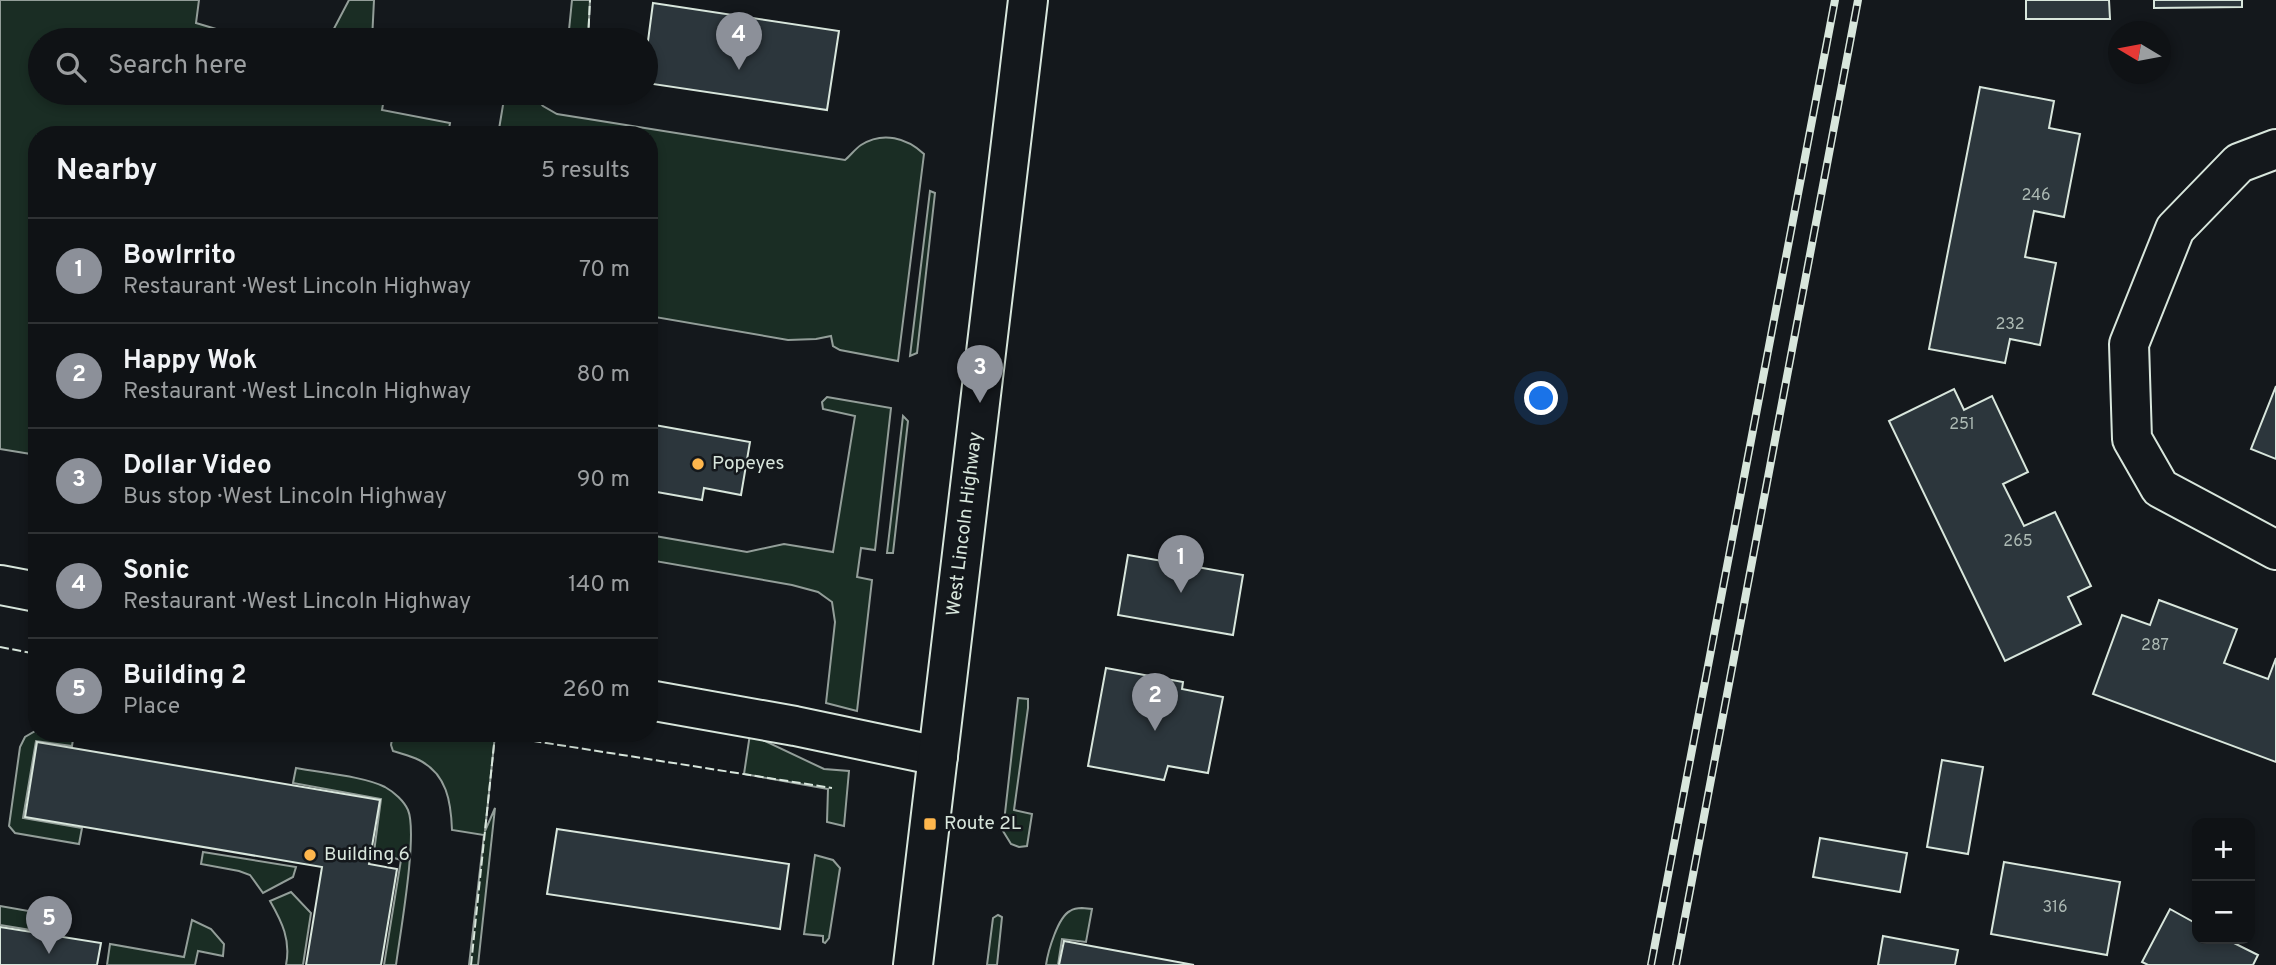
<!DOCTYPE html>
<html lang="en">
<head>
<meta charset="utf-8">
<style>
  :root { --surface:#0f1215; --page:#181b1e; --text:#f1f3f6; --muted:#9b9ea0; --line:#2f3234; --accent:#8c9099 }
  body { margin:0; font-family:Overpass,sans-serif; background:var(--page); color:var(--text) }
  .controls { position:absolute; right:21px; bottom:21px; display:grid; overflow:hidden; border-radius:14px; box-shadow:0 4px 10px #0003 }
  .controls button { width:63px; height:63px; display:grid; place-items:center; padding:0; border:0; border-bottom:2px solid var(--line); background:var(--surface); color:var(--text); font:35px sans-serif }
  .compass { position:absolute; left:2108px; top:21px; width:63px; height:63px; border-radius:50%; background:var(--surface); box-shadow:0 4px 10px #0003; rotate:280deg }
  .you { position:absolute; left:1542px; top:399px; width:24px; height:24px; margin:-18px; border:5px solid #fff; border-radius:50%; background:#1a73e8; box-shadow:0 0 0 10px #1a73e833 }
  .badge { display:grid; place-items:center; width:46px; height:46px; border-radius:50%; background:var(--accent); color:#fff; font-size:23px; font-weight:700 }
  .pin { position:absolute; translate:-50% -58px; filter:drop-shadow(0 2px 4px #0008) }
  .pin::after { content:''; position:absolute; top:37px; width:24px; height:21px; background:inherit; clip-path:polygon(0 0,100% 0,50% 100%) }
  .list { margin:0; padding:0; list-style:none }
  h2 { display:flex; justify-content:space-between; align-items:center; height:91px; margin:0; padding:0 28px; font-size:30px }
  h2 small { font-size:23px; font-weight:400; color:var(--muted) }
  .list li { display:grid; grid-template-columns:46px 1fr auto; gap:21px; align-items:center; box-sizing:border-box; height:105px; padding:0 28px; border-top:2px solid var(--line) }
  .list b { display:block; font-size:26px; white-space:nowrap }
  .list p { margin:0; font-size:23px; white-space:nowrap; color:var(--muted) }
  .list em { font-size:23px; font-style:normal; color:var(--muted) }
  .icon { flex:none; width:38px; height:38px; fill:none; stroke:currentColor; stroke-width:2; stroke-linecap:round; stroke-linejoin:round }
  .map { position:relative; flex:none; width:2276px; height:965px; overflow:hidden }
  .search { position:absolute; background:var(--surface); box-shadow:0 4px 10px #0003; left:28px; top:28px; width:630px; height:77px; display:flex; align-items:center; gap:18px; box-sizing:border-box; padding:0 24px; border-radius:38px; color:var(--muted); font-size:26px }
  .panel { position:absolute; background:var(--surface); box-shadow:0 4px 10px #0003; left:28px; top:126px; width:630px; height:616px; border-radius:28px }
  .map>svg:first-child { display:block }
  .green { fill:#1a2d24; stroke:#939e99; stroke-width:2 }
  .building { fill:#2c363c; stroke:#d8e6dc; stroke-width:2 }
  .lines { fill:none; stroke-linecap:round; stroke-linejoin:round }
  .minor-casing { stroke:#d8e6dc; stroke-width:42 }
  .major-casing { stroke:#d8e6dc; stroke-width:42 }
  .minor { stroke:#14181c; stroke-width:38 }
  .major { stroke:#14181c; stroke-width:38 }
  .rail-casing { stroke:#d8e6dc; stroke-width:8 }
  .rail { stroke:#14181c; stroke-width:5; stroke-dasharray:16; stroke-linecap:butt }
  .fence { stroke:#d8e6dc; stroke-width:2; stroke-dasharray:9 3.5; stroke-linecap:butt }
  .poi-dot { fill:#ffb74d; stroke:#14181c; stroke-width:2.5 }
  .labels { text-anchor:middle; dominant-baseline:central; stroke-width:5; stroke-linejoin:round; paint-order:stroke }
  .number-label { font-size:16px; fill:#adbab4 }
  .poi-label { font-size:19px; fill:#d8e6dc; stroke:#14181c; text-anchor:start }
  .street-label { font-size:19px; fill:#d8e6dc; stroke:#14181c }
</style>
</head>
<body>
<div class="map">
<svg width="2276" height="965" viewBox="0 0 2276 965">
  <rect width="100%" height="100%" fill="#14181c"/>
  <g class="green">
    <path d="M 0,0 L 199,0 L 196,23 L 253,40 L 40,40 L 40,93 L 385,93 L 382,110 L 450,123 L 448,135 L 37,135 L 37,455 L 0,449 Z"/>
    <path d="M 349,0 L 374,0 L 372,40 L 328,40 Z"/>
    <path d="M 572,0 L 590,0 L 588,40 L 568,40 Z"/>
    <path d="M 505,93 L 531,93 L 543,106 L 557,114 L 845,160 C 850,156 855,149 861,145 C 883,131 907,138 924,154 L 898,361 L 840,350 L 833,346 L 831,336 L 816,339 L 788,340 L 649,316 L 649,135 L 498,135 Z"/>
    <path d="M 930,191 L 935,193 L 917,353 L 910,356 Z"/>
    <path d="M 827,397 L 891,408 L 875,550 L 861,548 L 857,577 L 872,580 L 857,711 L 826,703 L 835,622 L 832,602 L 818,592 L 792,585 L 649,560 L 649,535 L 747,552 L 784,544 L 833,552 L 855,416 L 823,409 L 822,402 Z"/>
    <path d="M 903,416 L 908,421 L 893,553 L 887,553 Z"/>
    <path d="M 1018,698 L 1028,699 L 1028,708 L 1014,810 L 1032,814 L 1027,846 L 1019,847 L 1011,844 L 1003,831 Z"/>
    <path d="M 37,730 L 37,733 L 74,733 L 72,746 L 36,741 L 23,818 L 82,828 L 79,844 L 15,833 L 9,826 L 20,747 L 25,737 Z"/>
    <path d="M 393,733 L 482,733 L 495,735 L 485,831 L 495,808 L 478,965 L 469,965 L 484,835 L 452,830 C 451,802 447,774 419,760 C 411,756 402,754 393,751 L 391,745 Z"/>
    <path d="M 750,734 L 824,769 L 849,771 L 844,826 L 827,822 L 828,789 L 744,774 Z"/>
    <path d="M 296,768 C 321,773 363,776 385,787 C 394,792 404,801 408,810 C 418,834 400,934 396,965 L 384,965 L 401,860 L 374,852 L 381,799 L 293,783 Z"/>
    <path d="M 203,852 L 296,867 L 293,877 L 263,893 L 250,875 L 239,871 L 201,864 Z"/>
    <path d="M 815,855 L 833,860 L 840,868 L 829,938 L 825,943 L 823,942 L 823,936 L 804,934 Z"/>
    <path d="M 291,892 L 311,913 L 303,965 L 286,965 C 291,940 282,922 270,901 Z"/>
    <path d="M 0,906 L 40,913 L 37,931 L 0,925 Z"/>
    <path d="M 1082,908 L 1092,909 L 1086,942 L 1062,939 L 1058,965 L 1046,965 C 1048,951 1058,917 1070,911 C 1073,909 1079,908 1082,908 Z"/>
    <path d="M 998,915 L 1002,917 L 997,965 L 987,965 L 993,918 Z"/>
    <path d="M 192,920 L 211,929 L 224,944 L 223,956 L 198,951 L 195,965 L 107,965 L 110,944 L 184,957 Z"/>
  </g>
  <g class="building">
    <path d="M 2026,0 L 2109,0 L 2110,19 L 2026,19 Z"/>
    <path d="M 2154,0 L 2242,0 L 2242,7 L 2154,8 Z"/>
    <path d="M 653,3 L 839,31 L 827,110 L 646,83 L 646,56 Z"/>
    <path d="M 1980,87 L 2054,101 L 2049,128 L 2080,134 L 2064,217 L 2034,211 L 2025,257 L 2056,263 L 2040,345 L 2010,339 L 2005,363 L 1929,349 Z"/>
    <path d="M 2276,386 L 2276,459 L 2251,449 Z"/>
    <path d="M 1954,389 L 1964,410 L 1992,396 L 2028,472 L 2003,484 L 2024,526 L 2055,512 L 2091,586 L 2068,597 L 2081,624 L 2005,661 L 1889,421 Z"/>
    <path d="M 649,424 L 750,442 L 741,495 L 704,488 L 702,500 L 651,491 L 652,486 L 649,485 Z"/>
    <path d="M 1128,555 L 1243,575 L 1233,635 L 1118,615 Z"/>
    <path d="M 2159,600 L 2237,629 L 2224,663 L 2268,679 L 2276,658 L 2276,762 L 2093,694 L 2122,615 L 2150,625 Z"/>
    <path d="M 1106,668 L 1183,682 L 1182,689 L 1223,697 L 1208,773 L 1168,766 L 1164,780 L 1088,766 Z"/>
    <path d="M 37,742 L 380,800 L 369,864 L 397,869 L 381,965 L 306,965 L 322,867 L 25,817 Z"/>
    <path d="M 1942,760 L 1983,767 L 1968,854 L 1927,847 Z"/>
    <path d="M 557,829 L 789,864 L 780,929 L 547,894 Z"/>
    <path d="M 1820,838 L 1907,853 L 1900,892 L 1813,877 Z"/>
    <path d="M 2004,862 L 2120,882 L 2107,955 L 1991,934 Z"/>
    <path d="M 2170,909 L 2197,924 L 2197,939 L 2226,939 L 2258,955 L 2253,965 L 2148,965 L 2142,962 Z"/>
    <path d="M 0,927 L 101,943 L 97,965 L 0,965 Z"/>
    <path d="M 1883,936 L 1958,950 L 1955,965 L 1878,965 Z"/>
    <path d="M 1064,941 L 1194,965 L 1059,965 Z"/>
  </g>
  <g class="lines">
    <g class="minor-casing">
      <g id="minor">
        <path d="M 2276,149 L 2239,163 L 2175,229 L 2129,344 L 2132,439 L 2160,488 L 2276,550"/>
        <path d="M 0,585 L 37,592"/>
        <path d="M 649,700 L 795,726 L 938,756"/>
      </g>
    </g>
    <g class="major-casing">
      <path id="major" d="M 913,965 L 1028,0"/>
    </g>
    <use href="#minor" class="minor"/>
    <use href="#major" class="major"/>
    <g class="rail-casing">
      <g id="rail">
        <path d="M 1651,965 L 1835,0"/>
        <path d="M 1676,965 L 1858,0"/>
      </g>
    </g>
    <use href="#rail" class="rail"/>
    <g class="fence">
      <path d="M 588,40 L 590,0"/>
      <path d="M 0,647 L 37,654"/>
      <path d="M 483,733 L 832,788"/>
      <path d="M 471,965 L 495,735"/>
    </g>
  </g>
  <g class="poi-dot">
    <circle cx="698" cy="464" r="7"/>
    <rect x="923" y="817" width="14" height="14" rx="3.5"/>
    <circle cx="310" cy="855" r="7"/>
  </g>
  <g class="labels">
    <g class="number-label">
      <text x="2036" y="196">246</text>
      <text x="2010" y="325">232</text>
      <text x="1962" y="425">251</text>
      <text x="2018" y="542">265</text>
      <text x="2155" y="646">287</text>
      <text x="2055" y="908">316</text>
    </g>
    <g class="poi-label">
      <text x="712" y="464">Popeyes</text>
      <text x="944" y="824">Route 2L</text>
      <text x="324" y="855">Building 6</text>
    </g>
    <g class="street-label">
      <text transform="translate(965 524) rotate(-83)">West Lincoln Highway</text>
    </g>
  </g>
</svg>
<div class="controls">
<button>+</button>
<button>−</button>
</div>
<svg class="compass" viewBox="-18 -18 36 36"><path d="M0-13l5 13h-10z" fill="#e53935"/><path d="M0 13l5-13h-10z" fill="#9b9ea0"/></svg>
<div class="you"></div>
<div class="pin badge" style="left:1181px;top:593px">1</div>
<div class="pin badge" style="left:1155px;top:731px">2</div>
<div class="pin badge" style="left:980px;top:403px">3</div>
<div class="pin badge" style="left:739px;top:70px">4</div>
<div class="pin badge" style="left:49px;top:954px">5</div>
<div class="search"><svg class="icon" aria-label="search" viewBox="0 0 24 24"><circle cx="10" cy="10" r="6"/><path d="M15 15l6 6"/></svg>Search here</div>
<section class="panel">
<h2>Nearby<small>5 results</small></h2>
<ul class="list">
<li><span class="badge">1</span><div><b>Bowlrrito</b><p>Restaurant · West Lincoln Highway</p></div><em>70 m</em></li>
<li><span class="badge">2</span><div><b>Happy Wok</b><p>Restaurant · West Lincoln Highway</p></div><em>80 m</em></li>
<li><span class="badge">3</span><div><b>Dollar Video</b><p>Bus stop · West Lincoln Highway</p></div><em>90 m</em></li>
<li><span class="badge">4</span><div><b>Sonic</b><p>Restaurant · West Lincoln Highway</p></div><em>140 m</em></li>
<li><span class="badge">5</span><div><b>Building 2</b><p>Place</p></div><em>260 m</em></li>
</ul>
</section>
</div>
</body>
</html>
